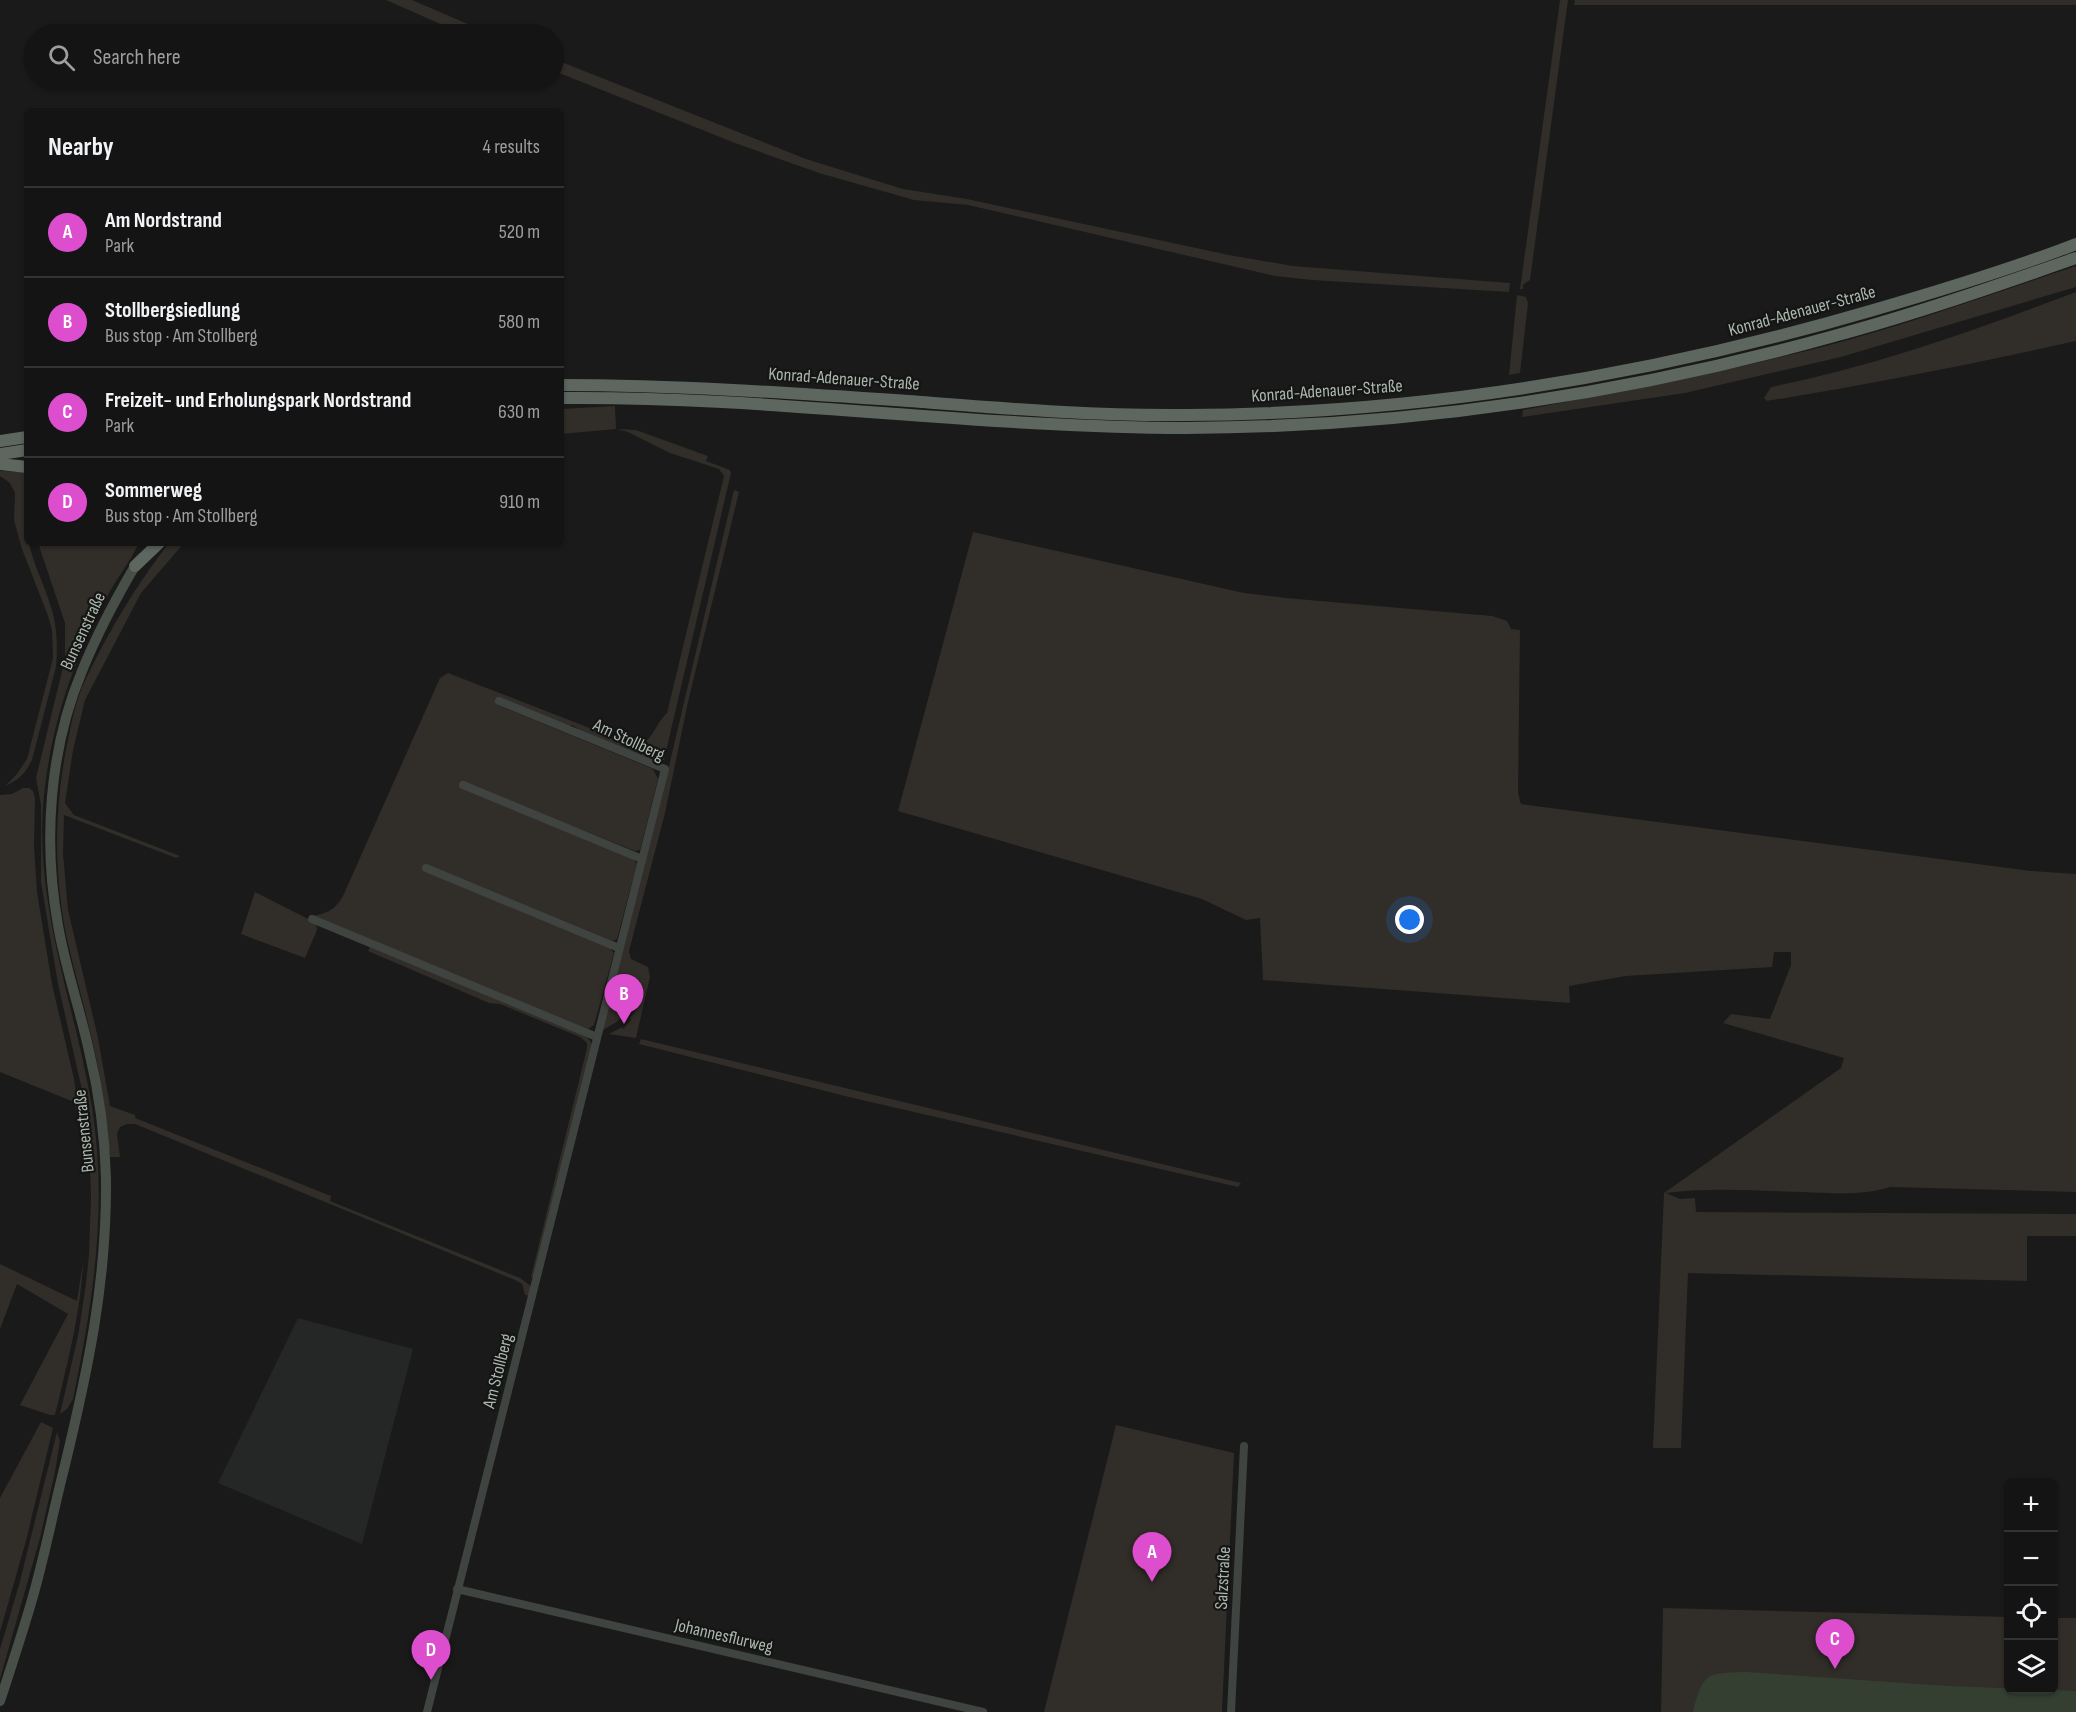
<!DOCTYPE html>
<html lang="en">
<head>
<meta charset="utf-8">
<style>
  :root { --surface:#131413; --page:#202121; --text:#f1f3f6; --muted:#9d9ea0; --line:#323333; --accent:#dd4ecf }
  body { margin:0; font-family:"Sofia Sans Condensed",sans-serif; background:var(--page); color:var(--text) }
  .controls { position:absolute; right:18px; bottom:18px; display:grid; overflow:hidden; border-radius:9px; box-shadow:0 2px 4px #0004 }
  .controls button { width:54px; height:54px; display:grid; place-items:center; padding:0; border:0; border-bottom:2px solid var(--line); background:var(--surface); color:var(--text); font:30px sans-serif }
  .you { position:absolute; left:1410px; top:920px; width:21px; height:21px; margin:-15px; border:4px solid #fff; border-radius:50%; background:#1a73e8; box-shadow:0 0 0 9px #1a73e833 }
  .badge { display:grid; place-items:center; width:39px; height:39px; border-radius:50%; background:var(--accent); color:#fff; font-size:20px; font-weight:700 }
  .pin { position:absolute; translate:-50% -50px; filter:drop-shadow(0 2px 3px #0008) }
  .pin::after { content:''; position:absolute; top:32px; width:21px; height:18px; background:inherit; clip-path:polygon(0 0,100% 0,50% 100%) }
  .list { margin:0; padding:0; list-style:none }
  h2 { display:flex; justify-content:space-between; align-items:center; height:78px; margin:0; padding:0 24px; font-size:26px }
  h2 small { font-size:20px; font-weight:400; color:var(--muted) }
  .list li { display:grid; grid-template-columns:39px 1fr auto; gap:18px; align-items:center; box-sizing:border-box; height:90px; padding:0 24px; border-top:2px solid var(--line) }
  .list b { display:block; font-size:22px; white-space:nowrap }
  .list p { margin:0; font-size:20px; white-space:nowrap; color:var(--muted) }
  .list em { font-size:20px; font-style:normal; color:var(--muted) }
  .icon { flex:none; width:33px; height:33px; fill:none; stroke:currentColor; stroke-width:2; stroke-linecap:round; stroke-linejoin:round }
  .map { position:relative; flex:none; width:2076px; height:1712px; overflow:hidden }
  .search { position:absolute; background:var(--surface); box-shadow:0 2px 4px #0004; left:24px; top:24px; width:540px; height:66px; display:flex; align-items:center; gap:15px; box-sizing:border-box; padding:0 21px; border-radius:33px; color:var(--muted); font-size:22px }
  .panel { position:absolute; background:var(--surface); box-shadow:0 2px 4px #0004; left:24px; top:108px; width:540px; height:438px; border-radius:9px }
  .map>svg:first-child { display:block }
  .built { fill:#252726 }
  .green { fill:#312d29 }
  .water { fill:#343f32 }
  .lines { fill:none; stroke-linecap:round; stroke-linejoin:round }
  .minor { stroke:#3f4440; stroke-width:8 }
  .secondary { stroke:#484f49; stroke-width:10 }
  .trunk { stroke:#5e6660; stroke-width:12 }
  .labels { text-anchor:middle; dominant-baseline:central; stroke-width:4.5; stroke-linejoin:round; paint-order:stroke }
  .street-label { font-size:18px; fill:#acb8ae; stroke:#141514 }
</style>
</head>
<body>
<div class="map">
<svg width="2076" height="1712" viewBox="0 0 2076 1712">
  <rect width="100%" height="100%" fill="#191a19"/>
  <path class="built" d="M 298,1318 L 413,1349 L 362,1544 L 218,1483 Z"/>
  <g class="green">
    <path d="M 386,0 L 412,0 L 491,34 L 463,34 Z"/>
    <path d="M 1560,0 L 1568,0 L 1530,280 L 1523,285 L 1523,289 L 1520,289 Z"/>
    <path d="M 1575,0 L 2076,0 L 2076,5 L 1574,5 Z"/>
    <path d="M 554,59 L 806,159 L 903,189 L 967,199 L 1229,255 L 1293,266 L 1510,283 L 1509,292 L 1312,280 L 1275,276 L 968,205 L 914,200 L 819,173 L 735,143 L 554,71 Z"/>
    <path d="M 2076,266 L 2076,287 L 1841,357 L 1685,393 L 1522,417 L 1523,410 C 1626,391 1728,371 1830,345 C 1913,323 1994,293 2076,266 Z"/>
    <path d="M 2076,292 L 2076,341 C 1973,364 1871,384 1767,401 L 1764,398 L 1771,387 C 1876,366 1976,330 2076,292 Z"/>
    <path d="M 1517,295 L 1526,297 L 1528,303 L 1520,373 L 1509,375 Z"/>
    <path d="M 615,406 L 616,429 L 636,430 L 708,456 L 706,461 L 730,470 L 731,473 L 664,760 L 655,761 L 649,759 L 588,735 L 572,725 L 567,727 L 500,700 L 498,705 L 653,769 L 658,779 L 640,850 L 635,851 L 577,828 L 461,788 L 633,858 L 637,864 L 617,939 L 613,941 L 474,884 L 424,871 L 610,948 L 614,953 L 594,1025 L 588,1029 L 313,916 C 327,913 335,910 343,896 L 440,678 L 448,673 L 595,730 L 608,738 L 634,747 C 653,743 654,725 667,713 L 724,476 L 719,469 L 670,453 L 628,432 L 616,429 L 561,434 L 561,409 Z"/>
    <path d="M 0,471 L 27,472 L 27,543 L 29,543 C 33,563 43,582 49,601 C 57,623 58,644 56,667 L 32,760 C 25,774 19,780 5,786 L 17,774 L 27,759 L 53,658 L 52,630 L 48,616 L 22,549 L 14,520 L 15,493 L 10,483 L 0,476 Z"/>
    <path d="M 734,490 L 739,492 L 688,702 L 665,813 L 629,951 L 631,959 L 648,967 L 650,977 L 636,1038 L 609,1034 L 622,1027 L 623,1029 L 631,1020 L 630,1018 L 636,1010 L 639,990 L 635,986 L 633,988 L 623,985 L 614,986 L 670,762 Z"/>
    <path d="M 973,532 L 1244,593 L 1286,598 L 1492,616 L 1507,621 L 1511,629 L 1520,630 L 1518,793 L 1521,804 L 2031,871 L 2076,874 L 2076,1192 L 1890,1187 C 1862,1196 1832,1193 1803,1192 C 1758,1191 1711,1187 1666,1193 L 1680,1199 L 1695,1198 L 1696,1212 L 2076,1214 L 2076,1236 L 2027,1236 L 2027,1281 L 1688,1273 L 1681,1448 L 1653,1448 L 1664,1193 L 1841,1068 L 1844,1058 L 1723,1023 L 1731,1014 L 1770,1019 L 1791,965 L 1791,952 L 1774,952 L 1772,967 L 1626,976 L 1569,986 L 1570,1003 L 1263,980 L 1260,918 L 1246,920 L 1202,899 L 898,811 Z"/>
    <path d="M 38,543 L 139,543 C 130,562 116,579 107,597 C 74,660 54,716 45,786 C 31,898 74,999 92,1107 C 108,1206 93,1302 73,1399 L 67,1409 L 60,1414 L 78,1336 L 86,1284 L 89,1254 L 91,1197 L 89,1137 L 82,1090 L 58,984 L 41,882 L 41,805 L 36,778 L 65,659 L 65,623 Z"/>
    <path d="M 169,543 L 184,543 L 141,593 L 85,700 L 73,750 L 65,803 L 74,815 L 180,856 L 176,858 L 64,815 L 63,853 L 68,910 L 98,1038 L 110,1106 L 135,1115 L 135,1118 L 331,1196 L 330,1201 L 520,1278 L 531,1286 L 529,1296 L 525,1295 L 522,1284 L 515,1280 L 135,1124 L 127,1124 L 120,1127 L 117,1134 L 120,1157 L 110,1157 C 107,1124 103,1090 96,1058 C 88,1018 76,979 67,939 C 53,872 54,802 69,735 C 72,719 76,702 82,687 C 104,639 136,585 169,543 Z"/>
    <path d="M 23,788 L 29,788 L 33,791 L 35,798 L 34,847 L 37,892 L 52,984 L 74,1079 L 81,1127 L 74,1102 L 0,1072 L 0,795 L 12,794 Z"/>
    <path d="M 255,892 L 316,923 L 317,930 L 305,958 L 241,934 Z"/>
    <path d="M 370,947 L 585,1035 L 591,1042 L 592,1046 L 534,1278 L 531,1277 L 587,1048 L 587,1043 L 580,1037 L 500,1004 L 489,1003 L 368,951 Z"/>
    <path d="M 619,994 L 625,996 L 630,1000 C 632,1015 615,1023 603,1030 C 604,1018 607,1000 619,994 Z"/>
    <path d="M 641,1039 L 1241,1183 L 1238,1187 L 849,1097 L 639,1044 Z"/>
    <path d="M 83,1261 C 81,1313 67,1364 55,1415 L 50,1415 L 20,1405 L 68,1314 L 17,1284 L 0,1329 L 0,1264 L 77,1301 Z"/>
    <path d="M 41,1422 L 53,1428 L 26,1541 L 0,1632 L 0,1498 Z"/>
    <path d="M 1116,1425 L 1234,1453 L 1222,1712 L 1044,1712 Z"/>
    <path d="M 57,1432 L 60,1441 L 55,1472 L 40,1538 L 0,1679 L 0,1649 L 19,1585 Z"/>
    <path d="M 1663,1608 L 2008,1617 L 2008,1690 L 2054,1690 L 2054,1618 L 2076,1618 L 2076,1712 L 1661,1712 Z"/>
  </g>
  <path class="water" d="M 1746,1672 L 1948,1686 L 2076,1691 L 2076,1712 L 1693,1712 C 1703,1673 1706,1673 1746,1672 Z"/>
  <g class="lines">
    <g class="minor">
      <path d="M 463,785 L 642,859"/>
      <path d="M 426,868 L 619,948"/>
      <path d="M 312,919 L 597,1037"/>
      <path d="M 457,1589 L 983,1712"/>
      <path d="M 427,1712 L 665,769 L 499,701"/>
      <path d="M 1231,1712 L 1244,1446"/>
    </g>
    <path class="secondary" d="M 0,1701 C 12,1664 25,1626 35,1589 C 46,1549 54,1508 64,1469 C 88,1370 107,1281 106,1179 C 105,1136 99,1092 89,1051 C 80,1009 65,967 58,925 C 43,842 49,750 82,671 C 97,634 115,600 135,566"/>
    <g class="trunk">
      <path d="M 561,385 C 677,385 792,393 908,401 C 1000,408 1093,416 1186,415 C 1419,414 1647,376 1870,311 C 1939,291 2009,270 2076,244"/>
      <path d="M 561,398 C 770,396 977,428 1186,428 C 1405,427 1623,395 1834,336 C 1915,314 1996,286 2076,258"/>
      <path d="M 0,441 L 27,437"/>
      <path d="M 0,454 L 27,450"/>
      <path d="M 0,464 L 27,467"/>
      <path d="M 135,566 L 159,543"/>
    </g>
  </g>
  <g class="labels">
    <g class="street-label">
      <text transform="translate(1802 311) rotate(-15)">Konrad-Adenauer-Straße</text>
      <text transform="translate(844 379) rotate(4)">Konrad-Adenauer-Straße</text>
      <text transform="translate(1327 391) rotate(-4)">Konrad-Adenauer-Straße</text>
      <text transform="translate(83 631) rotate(-65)">Bunsenstraße</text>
      <text transform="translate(629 740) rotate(25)">Am Stollberg</text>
      <text transform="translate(84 1131) rotate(-96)">Bunsenstraße</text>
      <text transform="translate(498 1371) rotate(-76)">Am Stollberg</text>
      <text transform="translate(1223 1578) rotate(-87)">Salzstraße</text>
      <text transform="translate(724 1636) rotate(13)">Johannesflurweg</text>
    </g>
  </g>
</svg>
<div class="controls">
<button>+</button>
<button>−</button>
<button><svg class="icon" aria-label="locate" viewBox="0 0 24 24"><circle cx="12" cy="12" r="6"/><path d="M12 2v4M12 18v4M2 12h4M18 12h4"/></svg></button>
<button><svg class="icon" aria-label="layers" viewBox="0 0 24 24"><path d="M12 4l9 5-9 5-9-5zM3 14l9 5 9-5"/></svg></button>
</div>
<div class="you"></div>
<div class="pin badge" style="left:1152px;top:1582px">A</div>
<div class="pin badge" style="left:624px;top:1024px">B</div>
<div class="pin badge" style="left:1835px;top:1669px">C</div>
<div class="pin badge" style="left:431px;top:1680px">D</div>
<div class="search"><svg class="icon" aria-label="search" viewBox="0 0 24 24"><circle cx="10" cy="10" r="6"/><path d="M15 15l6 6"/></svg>Search here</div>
<section class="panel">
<h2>Nearby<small>4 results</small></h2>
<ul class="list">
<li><span class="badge">A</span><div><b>Am Nordstrand</b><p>Park</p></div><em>520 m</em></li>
<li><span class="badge">B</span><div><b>Stollbergsiedlung</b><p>Bus stop · Am Stollberg</p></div><em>580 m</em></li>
<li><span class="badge">C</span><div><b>Freizeit- und Erholungspark Nordstrand</b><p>Park</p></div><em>630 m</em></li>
<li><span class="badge">D</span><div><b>Sommerweg</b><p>Bus stop · Am Stollberg</p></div><em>910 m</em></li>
</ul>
</section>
</div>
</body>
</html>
